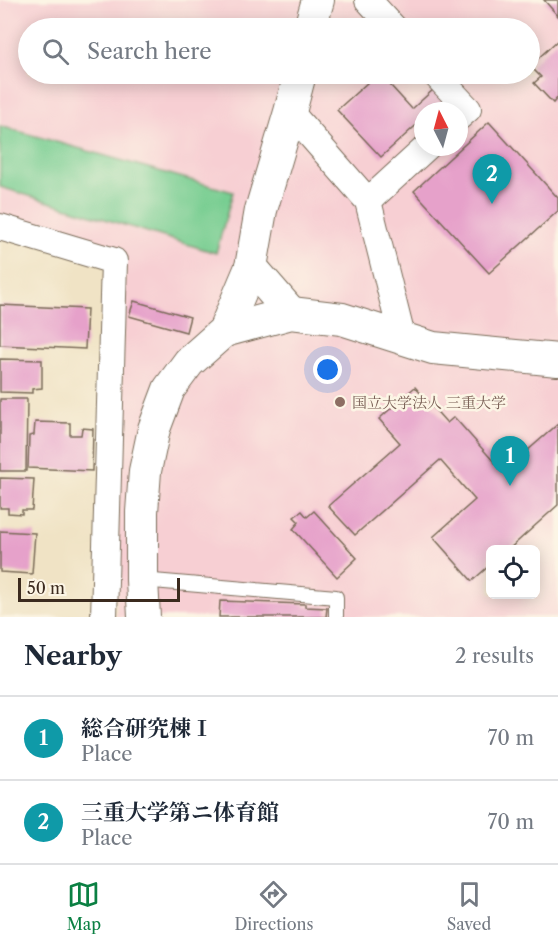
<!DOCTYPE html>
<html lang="en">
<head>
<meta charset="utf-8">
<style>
  :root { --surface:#fff; --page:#f2f2f3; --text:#1f2937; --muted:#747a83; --line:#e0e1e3; --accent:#0b8043 }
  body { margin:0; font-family:"Libre Caslon Text","Noto Serif JP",serif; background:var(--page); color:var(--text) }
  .controls { position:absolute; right:18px; bottom:18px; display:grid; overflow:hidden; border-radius:9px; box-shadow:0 3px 15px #0003 }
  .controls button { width:54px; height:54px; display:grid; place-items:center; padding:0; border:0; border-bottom:2px solid var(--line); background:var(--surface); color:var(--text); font:30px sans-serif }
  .compass { position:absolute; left:414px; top:102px; width:54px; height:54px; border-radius:50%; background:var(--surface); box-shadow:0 3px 15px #0003; rotate:354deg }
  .scale { position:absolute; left:18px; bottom:15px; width:162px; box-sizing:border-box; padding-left:6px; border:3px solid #3b2a1e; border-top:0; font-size:16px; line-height:21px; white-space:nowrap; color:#3b2a1e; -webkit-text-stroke:4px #fcf5e5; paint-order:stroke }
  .you { position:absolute; left:328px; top:370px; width:21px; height:21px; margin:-15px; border:4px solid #fff; border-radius:50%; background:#1a73e8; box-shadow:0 0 0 9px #1a73e833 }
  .badge { display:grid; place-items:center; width:39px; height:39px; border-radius:50%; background:var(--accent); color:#fff; font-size:20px; font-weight:700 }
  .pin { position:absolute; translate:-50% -50px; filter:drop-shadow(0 2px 3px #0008) }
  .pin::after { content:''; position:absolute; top:32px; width:21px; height:18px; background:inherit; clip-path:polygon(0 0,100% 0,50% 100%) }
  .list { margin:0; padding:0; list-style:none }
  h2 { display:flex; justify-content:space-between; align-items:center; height:78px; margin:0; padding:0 24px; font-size:26px }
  h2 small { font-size:20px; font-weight:400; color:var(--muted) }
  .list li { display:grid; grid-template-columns:39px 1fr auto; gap:18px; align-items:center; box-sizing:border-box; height:84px; padding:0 24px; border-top:2px solid var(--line) }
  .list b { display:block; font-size:22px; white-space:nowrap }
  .list p { margin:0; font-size:20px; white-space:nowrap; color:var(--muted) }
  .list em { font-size:20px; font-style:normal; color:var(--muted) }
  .icon { flex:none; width:33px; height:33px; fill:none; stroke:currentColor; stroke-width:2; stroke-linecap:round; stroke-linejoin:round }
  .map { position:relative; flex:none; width:558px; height:617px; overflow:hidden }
  .search { position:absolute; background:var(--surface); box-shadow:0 3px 15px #0003; left:18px; right:18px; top:18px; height:66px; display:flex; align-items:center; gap:15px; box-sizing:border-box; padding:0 21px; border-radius:33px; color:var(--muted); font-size:22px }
  .sheet { height:246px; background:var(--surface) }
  nav { display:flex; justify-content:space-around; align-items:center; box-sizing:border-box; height:84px; border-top:2px solid var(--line); background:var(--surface); font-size:16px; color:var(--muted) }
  nav a { display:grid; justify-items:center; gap:3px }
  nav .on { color:var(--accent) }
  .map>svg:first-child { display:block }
  .built { fill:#f7cfd3; fill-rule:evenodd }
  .green { fill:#77cd91; stroke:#597c58; stroke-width:1.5 }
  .building { fill:#e6a1ca }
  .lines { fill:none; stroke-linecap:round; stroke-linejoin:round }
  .service-casing { stroke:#7a6b58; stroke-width:16 }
  .minor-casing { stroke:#7a6b58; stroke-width:28 }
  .tertiary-casing { stroke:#7a6b58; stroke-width:34 }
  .service { stroke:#fff; stroke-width:14 }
  .minor { stroke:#fff; stroke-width:26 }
  .tertiary { stroke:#fff; stroke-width:32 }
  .education-dot { fill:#8d6e63; stroke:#fcf5e5; stroke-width:2 }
  .labels { text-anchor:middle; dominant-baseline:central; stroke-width:5; stroke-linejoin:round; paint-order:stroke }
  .education-label { font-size:15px; fill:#785e54; stroke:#fcf5e5; text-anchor:start }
</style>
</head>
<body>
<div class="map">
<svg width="558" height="617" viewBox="0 0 558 617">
  <rect width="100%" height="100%" fill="#fcf5e5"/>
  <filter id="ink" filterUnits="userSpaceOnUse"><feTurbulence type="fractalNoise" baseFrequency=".0167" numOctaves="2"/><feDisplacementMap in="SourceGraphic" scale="12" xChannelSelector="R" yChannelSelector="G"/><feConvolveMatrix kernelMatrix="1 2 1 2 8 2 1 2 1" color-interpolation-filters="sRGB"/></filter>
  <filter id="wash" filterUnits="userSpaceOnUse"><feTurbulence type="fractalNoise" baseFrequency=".008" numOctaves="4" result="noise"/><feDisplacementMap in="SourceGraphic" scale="24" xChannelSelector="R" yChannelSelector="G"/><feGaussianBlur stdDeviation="1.35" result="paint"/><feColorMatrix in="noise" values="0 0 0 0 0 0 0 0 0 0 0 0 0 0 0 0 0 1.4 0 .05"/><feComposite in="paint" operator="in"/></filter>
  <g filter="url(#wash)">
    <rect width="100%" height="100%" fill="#f0e3c5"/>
    <path class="built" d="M 0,0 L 558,0 L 558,617 L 116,617 L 125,255 L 0,217 ZM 28,28 L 530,28 L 530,74 L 28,74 ZM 423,111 L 459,111 L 459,147 L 423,147 ZM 490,550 L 536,550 L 536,594 L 490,594 Z"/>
    <path class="green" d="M 0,126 L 233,192 L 216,253 L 0,187 Z"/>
    <g id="blocks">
      <g class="building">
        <path d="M 544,0 L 558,0 L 558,16 Z"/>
        <path d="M 558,40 L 558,97 L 553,103 L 534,83 L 541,77 L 530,66 Z"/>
        <path d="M 377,74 L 380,74 L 412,109 L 434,89 L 444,100 L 432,111 L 423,111 L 423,119 L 381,157 L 337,110 Z"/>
        <path d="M 489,122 L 558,198 L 558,211 L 489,273 L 414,191 Z"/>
        <path d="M 134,301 L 190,317 L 186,332 L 129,316 Z"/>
        <path d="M 0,305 L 87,309 L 85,349 L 0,345 Z"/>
        <path d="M 0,359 L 42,360 L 42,388 L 32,389 L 32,393 L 0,392 Z"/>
        <path d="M 415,387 L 447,423 L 454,417 L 503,472 L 558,424 L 558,505 L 508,550 L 490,550 L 490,565 L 472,581 L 433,537 L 475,500 L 440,460 L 355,535 L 328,506 L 400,443 L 379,419 Z"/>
        <path d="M 0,399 L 27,399 L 26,471 L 0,471 Z"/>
        <path d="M 35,422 L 70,423 L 70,435 L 81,435 L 82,428 L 93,429 L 92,471 L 28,468 L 29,436 L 34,435 Z"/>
        <path d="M 0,478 L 34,479 L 32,510 L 22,510 L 22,514 L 8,513 L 8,508 L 0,508 Z"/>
        <path d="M 302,511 L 307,517 L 314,511 L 357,558 L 337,577 L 293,529 L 299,522 L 294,517 Z"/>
        <path d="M 0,531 L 35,533 L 32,574 L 0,572 Z"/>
        <path d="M 220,601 L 305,604 L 305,607 L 327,608 L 326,617 L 219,617 Z"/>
      </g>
    </g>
  </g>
  <g filter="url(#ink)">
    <use href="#blocks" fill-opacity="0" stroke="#7a6b58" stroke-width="1.5"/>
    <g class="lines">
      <g class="service-casing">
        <path id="service" d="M 142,580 L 336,597 L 336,617"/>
      </g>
      <g class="minor-casing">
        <g id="minor">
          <path d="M 368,0 L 394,28"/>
          <path d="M 435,74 L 468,109 L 459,117"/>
          <path d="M 290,112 L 368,201 L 402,337"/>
          <path d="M 368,201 L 427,147"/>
          <path d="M 0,227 L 114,261 L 104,617"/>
        </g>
      </g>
      <g class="tertiary-casing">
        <g id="tertiary">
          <path d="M 310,28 L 318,0"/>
          <path d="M 251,267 L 291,313"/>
          <path d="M 224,331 L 291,313 L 342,319 L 433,348 L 558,360"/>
          <path d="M 144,617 L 142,580 L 142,512 L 145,471 L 154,429 L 169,389 L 189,362 L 224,331 L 251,267 L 261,210 L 290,112 L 300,74"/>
        </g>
      </g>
      <use href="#service" class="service"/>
      <use href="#minor" class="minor"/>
      <use href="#tertiary" class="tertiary"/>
    </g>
  </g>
  <circle class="education-dot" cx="340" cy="402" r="6"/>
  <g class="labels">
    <g class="education-label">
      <text x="352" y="402">国立大学法人 三重大学</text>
    </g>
  </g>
</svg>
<div class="controls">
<button><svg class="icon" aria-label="locate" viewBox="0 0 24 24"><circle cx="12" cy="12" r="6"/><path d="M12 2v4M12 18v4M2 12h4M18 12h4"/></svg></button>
</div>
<svg class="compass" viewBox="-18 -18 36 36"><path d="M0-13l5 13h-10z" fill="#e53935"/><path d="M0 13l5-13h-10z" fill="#747a83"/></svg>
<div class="scale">50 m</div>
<div class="you"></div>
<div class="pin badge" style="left:510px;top:486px;background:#0f9aa8">1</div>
<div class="pin badge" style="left:492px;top:204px;background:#0f9aa8">2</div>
<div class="search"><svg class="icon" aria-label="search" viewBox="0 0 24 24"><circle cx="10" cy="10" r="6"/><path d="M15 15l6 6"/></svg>Search here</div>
</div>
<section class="sheet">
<h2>Nearby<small>2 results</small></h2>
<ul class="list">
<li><span class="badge" style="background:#0f9aa8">1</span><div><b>総合研究棟Ⅰ</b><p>Place</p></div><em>70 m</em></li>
<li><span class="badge" style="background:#0f9aa8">2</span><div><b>三重大学第ニ体育館</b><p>Place</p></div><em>70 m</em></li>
</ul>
</section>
<nav>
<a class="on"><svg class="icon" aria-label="map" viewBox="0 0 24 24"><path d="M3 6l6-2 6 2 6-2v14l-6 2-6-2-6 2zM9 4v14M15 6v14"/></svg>Map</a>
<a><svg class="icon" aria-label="directions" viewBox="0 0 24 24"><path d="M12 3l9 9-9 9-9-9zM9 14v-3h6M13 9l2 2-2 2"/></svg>Directions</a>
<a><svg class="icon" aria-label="saved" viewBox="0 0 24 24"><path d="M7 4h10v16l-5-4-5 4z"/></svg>Saved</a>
</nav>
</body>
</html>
